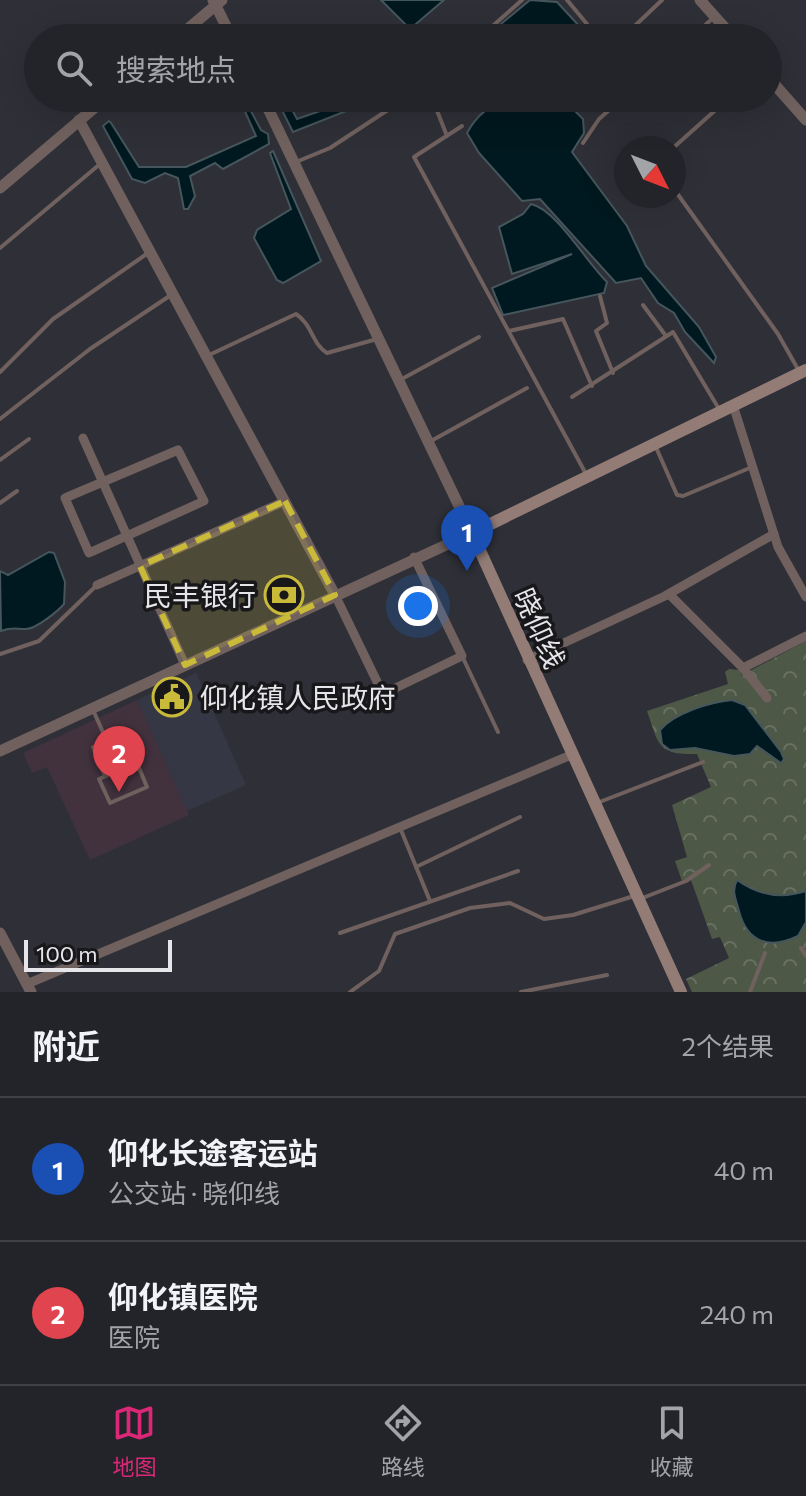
<!DOCTYPE html>
<html lang="zh">
<head>
<meta charset="utf-8">
<style>
  :root { --surface:#232429; --page:#2b2c31; --text:#f1f3f6; --muted:#a3a4a8; --line:#404146; --accent:#db2777 }
  body { margin:0; font-family:Commissioner,"Noto Sans SC",sans-serif; background:var(--page); color:var(--text) }
  .compass { position:absolute; left:614px; top:136px; width:72px; height:72px; border-radius:50%; background:var(--surface); box-shadow:0 8px 32px #0002; rotate:132deg }
  .scale { position:absolute; left:24px; bottom:20px; width:148px; box-sizing:border-box; padding-left:8px; border:4px solid #e6e6ea; border-top:0; font-size:22px; line-height:28px; white-space:nowrap; color:#e6e6ea; -webkit-text-stroke:6px #18181b; paint-order:stroke }
  .you { position:absolute; left:418px; top:606px; width:28px; height:28px; margin:-20px; border:6px solid #fff; border-radius:50%; background:#1a73e8; box-shadow:0 0 0 12px #1a73e833 }
  .badge { display:grid; place-items:center; width:52px; height:52px; border-radius:50%; background:var(--accent); color:#fff; font-size:26px; font-weight:700 }
  .pin { position:absolute; translate:-50% -66px; filter:drop-shadow(0 2px 4px #0008) }
  .pin::after { content:''; position:absolute; top:42px; width:28px; height:24px; background:inherit; clip-path:polygon(0 0,100% 0,50% 100%) }
  .list { margin:0; padding:0; list-style:none }
  h2 { display:flex; justify-content:space-between; align-items:center; height:104px; margin:0; padding:0 32px; font-size:34px }
  h2 small { font-size:26px; font-weight:400; color:var(--muted) }
  .list li { display:grid; grid-template-columns:52px 1fr auto; gap:24px; align-items:center; box-sizing:border-box; height:144px; padding:0 32px; border-top:2px solid var(--line) }
  .list b { display:block; font-size:30px; white-space:nowrap }
  .list p { margin:0; font-size:26px; white-space:nowrap; color:var(--muted) }
  .list em { font-size:26px; font-style:normal; color:var(--muted) }
  .icon { flex:none; width:44px; height:44px; fill:none; stroke:currentColor; stroke-width:2; stroke-linecap:round; stroke-linejoin:round }
  .map { position:relative; flex:none; width:806px; height:992px; overflow:hidden }
  .search { position:absolute; background:var(--surface); box-shadow:0 8px 32px #0002; left:24px; right:24px; top:24px; height:88px; display:flex; align-items:center; gap:20px; box-sizing:border-box; padding:0 28px; border-radius:44px; color:var(--muted); font-size:30px }
  .sheet { height:392px; background:var(--surface) }
  nav { display:flex; justify-content:space-around; align-items:center; box-sizing:border-box; height:112px; border-top:2px solid var(--line); background:var(--surface); font-size:22px; color:var(--muted) }
  nav a { display:grid; justify-items:center; gap:4px }
  nav .on { color:var(--accent) }
  .map>svg:first-child { display:block }
  .built { fill:#363744 }
  .medical { fill:#42323e }
  .park { fill:url(#park-crowns) }
  .water { fill:#00181f; stroke:#45565c; stroke-width:2 }
  .lines { fill:none; stroke-linecap:round; stroke-linejoin:round }
  .service { stroke:#70615e; stroke-width:4 }
  .minor { stroke:#70615e; stroke-width:9 }
  .tertiary { stroke:#70615e; stroke-width:11 }
  .secondary { stroke:#937c76; stroke-width:12 }
  .marked { fill:#c9ba3a; fill-opacity:0.2; stroke:#c9ba3a; stroke-width:6; stroke-dasharray:16 10; stroke-linejoin:round }
  .labels { text-anchor:middle; dominant-baseline:central; stroke-width:7; stroke-linejoin:round; paint-order:stroke }
  .poi-label { font-size:28px; fill:#e6e6ea; stroke:#18181b; text-anchor:end }
  .street-label { font-size:28px; fill:#e6e6ea; stroke:#18181b }
</style>
</head>
<body>
<div class="map">
<svg width="806" height="992" viewBox="0 0 806 992">
  <defs>
    <pattern id="park-crowns" width="20" height="18" patternUnits="userSpaceOnUse" patternTransform="scale(2)"><rect width="20" height="18" fill="#4e5846"/><path d="M2 6a3 3 0 1 1 6 0M12 15a3 3 0 1 1 6 0" fill="none" stroke="#687061"/></pattern>
  </defs>
  <rect width="100%" height="100%" fill="#2f3037"/>
  <path class="built" d="M 196,673 L 246,785 L 187,811 L 137,700 Z"/>
  <path class="medical" d="M 137,700 L 189,815 L 90,860 L 47,767 L 32,773 L 23,753 Z"/>
  <path class="park" d="M 806,641 L 806,992 L 692,992 L 686,979 L 729,958 L 720,937 L 712,939 L 691,880 L 683,884 L 675,861 L 687,857 L 672,805 L 711,787 L 697,754 C 657,755 659,745 647,711 L 728,684 L 725,672 L 729,669 L 740,670 L 742,675 Z"/>
  <g class="water">
    <path d="M 381,0 L 444,0 L 410,29 Z"/>
    <path d="M 530,0 L 557,2 L 581,28 L 576,38 L 492,38 L 495,29 Z"/>
    <path d="M 239,98 L 244,98 L 261,130 L 268,134 L 269,144 L 223,169 L 215,163 L 190,176 L 195,196 L 188,209 L 184,209 L 178,178 L 165,173 L 145,183 L 132,179 L 103,126 L 109,121 L 111,123 L 139,167 L 186,167 L 256,136 Z"/>
    <path d="M 276,98 L 286,98 L 297,119 L 358,98 L 379,98 L 293,132 Z"/>
    <path d="M 509,98 L 562,98 L 583,119 L 584,133 L 572,152 L 627,226 L 646,266 L 699,327 L 716,357 L 714,363 L 685,332 L 674,313 L 658,303 L 641,278 L 616,283 L 540,199 L 522,201 L 479,153 L 467,133 C 476,116 491,104 509,98 Z"/>
    <path d="M 273,151 L 321,261 L 283,283 L 277,280 L 254,238 L 257,230 L 291,209 L 270,153 Z"/>
    <path d="M 531,204 C 557,210 586,262 607,282 L 604,293 L 503,315 L 492,288 L 572,254 L 512,274 L 499,227 L 523,214 Z"/>
    <path d="M 49,552 L 54,553 L 65,582 L 64,604 C 58,611 36,629 26,629 C 15,629 12,627 1,631 L 0,571 L 8,575 Z"/>
    <path d="M 732,700 L 745,705 L 781,752 L 784,759 L 781,763 L 757,746 L 750,754 L 734,756 L 695,748 L 670,750 L 662,744 L 660,730 C 675,713 710,702 732,700 Z"/>
    <path d="M 737,880 C 758,895 782,899 806,891 L 806,922 L 798,936 C 769,950 747,942 739,911 C 736,899 731,891 737,880 Z"/>
  </g>
  <g class="lines">
    <g class="service">
      <path d="M 567,0 L 587,24"/>
      <path d="M 479,38 L 522,0"/>
      <path d="M 622,38 L 662,0"/>
      <path d="M 691,38 L 713,18"/>
      <path d="M 432,98 L 447,136"/>
      <path d="M 462,126 L 414,157 L 586,474"/>
      <path d="M 583,143 L 599,119 L 623,98"/>
      <path d="M 673,148 L 729,98"/>
      <path d="M 296,162 L 330,148 L 406,98"/>
      <path d="M 674,189 L 778,334 L 799,371"/>
      <path d="M 0,248 L 100,164"/>
      <path d="M 600,296 L 607,323 L 596,331 L 613,373"/>
      <path d="M 643,305 L 666,336"/>
      <path d="M 509,331 L 563,319 L 592,386"/>
      <path d="M 207,356 L 296,314 C 312,324 312,344 327,353 L 377,339"/>
      <path d="M 0,372 L 53,319 L 148,253"/>
      <path d="M 400,380 L 479,337"/>
      <path d="M 572,397 L 673,332 L 719,409"/>
      <path d="M 0,419 L 90,349 L 171,295"/>
      <path d="M 431,441 L 527,388"/>
      <path d="M 655,445 L 677,495 L 683,496 L 752,467"/>
      <path d="M 0,460 L 29,439"/>
      <path d="M 0,503 L 17,491"/>
      <path d="M 0,654 L 39,641 L 96,586"/>
      <path d="M 463,658 L 498,732"/>
      <path d="M 93,710 L 120,770 L 99,779 L 110,803 L 147,787 L 137,763 L 120,770"/>
      <path d="M 105,776 L 93,747 L 107,741"/>
      <path d="M 597,803 L 703,762"/>
      <path d="M 401,830 L 430,901"/>
      <path d="M 416,867 L 520,817"/>
      <path d="M 640,899 L 686,881 L 709,865"/>
      <path d="M 340,933 L 518,871"/>
      <path d="M 801,948 L 806,956"/>
      <path d="M 350,992 L 379,971 L 395,934 L 470,908 L 510,903 L 544,919 L 573,915 L 634,896"/>
      <path d="M 521,992 L 607,975"/>
      <path d="M 750,992 L 765,953"/>
    </g>
    <g class="minor">
      <path d="M 733,405 L 778,547 L 806,597"/>
      <path d="M 83,438 L 185,665"/>
      <path d="M 178,450 L 204,501 L 89,553 L 65,498 Z"/>
      <path d="M 97,585 L 285,501"/>
      <path d="M 669,594 L 743,668 L 767,698"/>
      <path d="M 335,595 L 383,694 L 462,656 L 414,557"/>
      <path d="M 527,660 L 665,596 L 774,534"/>
      <path d="M 743,668 L 806,636"/>
      <path d="M 27,984 L 571,755"/>
    </g>
    <g class="tertiary">
      <path d="M 213,0 L 232,38"/>
      <path d="M 700,0 L 734,38"/>
      <path d="M 177,38 L 222,0"/>
      <path d="M 768,77 L 806,120"/>
      <path d="M 79,120 L 335,595"/>
      <path d="M 0,188 L 106,98"/>
      <path d="M 0,751 L 472,533 L 263,98"/>
      <path d="M 0,933 L 31,992"/>
    </g>
    <path class="secondary" d="M 681,992 L 472,533 L 806,370"/>
  </g>
  <path class="marked" d="M 285,501 L 335,595 L 185,665 L 140,566 Z"/>
  <defs>
    <g id="bank-ring" transform="scale(2)"><circle r="9.5" fill="#18181b" stroke="#c9ba3a" stroke-width="1.5"/><path d="M-6-4H6V4H-6ZM0-2.3a2.3 2.3 0 1 0 0 4.6a2.3 2.3 0 1 0 0-4.6Z" fill="#c9ba3a"/></g>
    <g id="civic-ring" transform="scale(2)"><circle r="9.5" fill="#18181b" stroke="#c9ba3a" stroke-width="1.5"/><path d="M-.6-6.5H3V-4.5H.6V-3L4-1V1h2V6H-6V1h2V-1L-.6-3ZM-1.2 2.5V6h2.4V2.5Z" fill="#c9ba3a"/></g>
  </defs>
  <g fill-rule="evenodd">
    <use href="#bank-ring" x="284" y="595"/>
    <use href="#civic-ring" x="172" y="697"/>
  </g>
  <g class="labels">
    <g class="poi-label">
      <text x="256" y="595">民丰银行</text>
      <text x="200" y="697" text-anchor="start">仰化镇人民政府</text>
    </g>
    <g class="street-label">
      <text transform="translate(540 628) rotate(66)">晓仰线</text>
    </g>
  </g>
</svg>
<svg class="compass" viewBox="-18 -18 36 36"><path d="M0-13l5 13h-10z" fill="#e53935"/><path d="M0 13l5-13h-10z" fill="#a3a4a8"/></svg>
<div class="scale">100 m</div>
<div class="you"></div>
<div class="pin badge" style="left:467px;top:571px;background:#1a4fb4">1</div>
<div class="pin badge" style="left:119px;top:792px;background:#e0444e">2</div>
<div class="search"><svg class="icon" aria-label="search" viewBox="0 0 24 24"><circle cx="10" cy="10" r="6"/><path d="M15 15l6 6"/></svg>搜索地点</div>
</div>
<section class="sheet">
<h2>附近<small>2个结果</small></h2>
<ul class="list">
<li><span class="badge" style="background:#1a4fb4">1</span><div><b>仰化长途客运站</b><p>公交站 · 晓仰线</p></div><em>40 m</em></li>
<li><span class="badge" style="background:#e0444e">2</span><div><b>仰化镇医院</b><p>医院</p></div><em>240 m</em></li>
</ul>
</section>
<nav>
<a class="on"><svg class="icon" aria-label="map" viewBox="0 0 24 24"><path d="M3 6l6-2 6 2 6-2v14l-6 2-6-2-6 2zM9 4v14M15 6v14"/></svg>地图</a>
<a><svg class="icon" aria-label="directions" viewBox="0 0 24 24"><path d="M12 3l9 9-9 9-9-9zM9 14v-3h6M13 9l2 2-2 2"/></svg>路线</a>
<a><svg class="icon" aria-label="saved" viewBox="0 0 24 24"><path d="M7 4h10v16l-5-4-5 4z"/></svg>收藏</a>
</nav>
</body>
</html>
